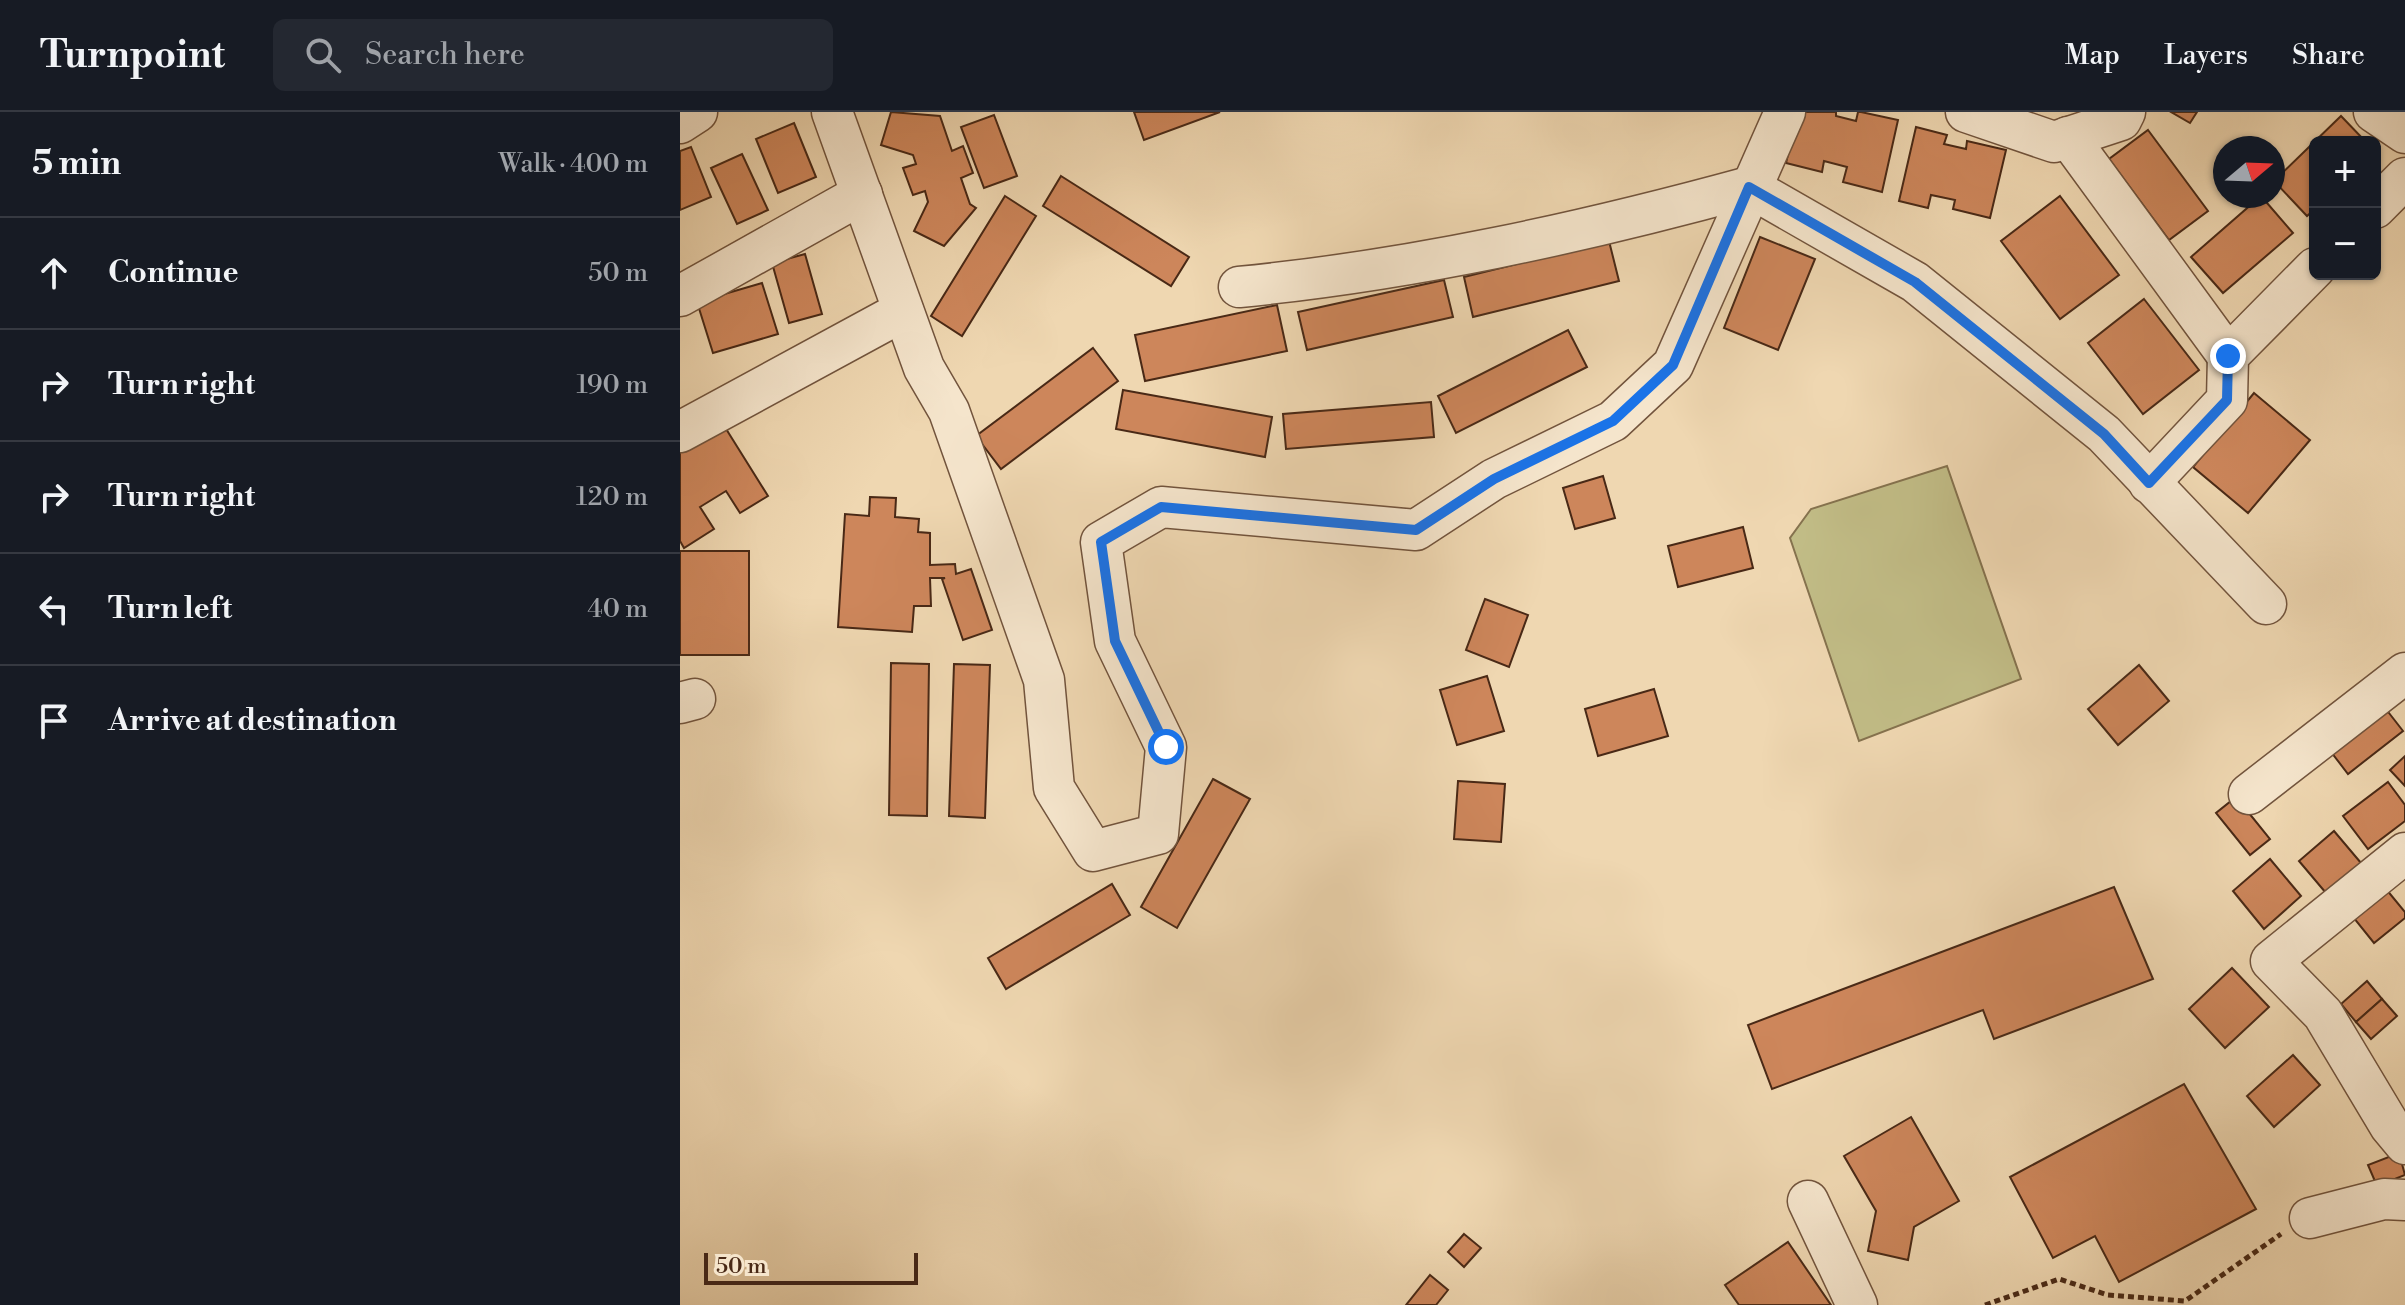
<!DOCTYPE html>
<html lang="en">
<head>
<meta charset="utf-8">
<style>
  :root { --surface:#171b24; --page:#242831; --text:#f1f3f6; --muted:#9ea1a6; --line:#363941 }
  body { margin:0; font-family:"Libre Bodoni",serif; background:var(--page); color:var(--text) }
  .controls { position:absolute; right:24px; top:24px; display:grid; overflow:hidden; border-radius:12px; box-shadow:0 2px 6px #0004 }
  .controls button { width:72px; height:72px; display:grid; place-items:center; padding:0; border:0; border-bottom:2px solid var(--line); background:var(--surface); color:var(--text); font:40px sans-serif }
  .compass { position:absolute; left:1533px; top:24px; width:72px; height:72px; border-radius:50%; background:var(--surface); box-shadow:0 2px 6px #0004; rotate:71deg }
  .scale { position:absolute; left:24px; bottom:20px; width:214px; box-sizing:border-box; padding-left:8px; border:4px solid #492916; border-top:0; font-size:22px; line-height:28px; white-space:nowrap; color:#492916; -webkit-text-stroke:6px #f5e5cc; paint-order:stroke }
  .stop { position:absolute; width:24px; height:24px; margin:-18px; border:6px solid #1a73e8; border-radius:50%; background:#fff }
  .stop.end { background:#1a73e8; border-color:#fff; box-shadow:0 2px 8px #0008 }
  .list { margin:0; padding:0; list-style:none }
  h2 { display:flex; justify-content:space-between; align-items:center; height:104px; margin:0; padding:0 32px; font-size:34px }
  h2 small { font-size:26px; font-weight:400; color:var(--muted) }
  .list li { display:grid; grid-template-columns:52px 1fr auto; gap:24px; align-items:center; box-sizing:border-box; height:112px; padding:0 32px; border-top:2px solid var(--line) }
  .list b { display:block; font-size:30px; white-space:nowrap }
  .list em { font-size:26px; font-style:normal; color:var(--muted) }
  .icon { flex:none; width:44px; height:44px; fill:none; stroke:currentColor; stroke-width:2; stroke-linecap:round; stroke-linejoin:round }
  .map { position:relative; flex:none; width:1725px; height:1193px; overflow:hidden }
  header { display:flex; align-items:center; gap:48px; box-sizing:border-box; height:112px; padding:0 40px; background:var(--surface); border-bottom:2px solid var(--line) }
  header strong { font-size:38px }
  nav { display:flex; gap:44px; margin-inline-start:auto; font-size:28px }
  .search { width:560px; height:72px; background:var(--page); display:flex; align-items:center; gap:20px; box-sizing:border-box; padding:0 28px; border-radius:12px; color:var(--muted); font-size:30px }
  main { display:flex }
  aside { flex:1; background:var(--surface) }
  .map>svg:first-child { display:block }
  .green { fill:#c1bc86; stroke:#85724e; stroke-width:2 }
  .building { fill:#cd865b; stroke:#492916; stroke-width:2 }
  .lines { fill:none; stroke-linecap:round; stroke-linejoin:round }
  .minor-casing { stroke:#72543d; stroke-width:43 }
  .path { stroke:#492916; stroke-width:5; stroke-dasharray:6 4; stroke-linecap:butt }
  .minor { stroke:#f5e5cc; stroke-width:40 }
  .route { stroke:#1a73e8; stroke-width:10 }
</style>
</head>
<body>
<header>
<strong>Turnpoint</strong>
<div class="search"><svg class="icon" aria-label="search" viewBox="0 0 24 24"><circle cx="10" cy="10" r="6"/><path d="M15 15l6 6"/></svg>Search here</div>
<nav><a>Map</a><a>Layers</a><a>Share</a></nav>
</header>
<main>
<aside>
<h2>5 min<small>Walk · 400 m</small></h2>
<ul class="list">
<li><svg class="icon" aria-label="ahead" viewBox="0 0 24 24"><path d="M12 20V5M6 11l6-6 6 6"/></svg><div><b>Continue</b></div><em>50 m</em></li>
<li><svg class="icon" aria-label="right" viewBox="0 0 24 24"><path d="M7 20v-9h11M14 6l5 5-5 5"/></svg><div><b>Turn right</b></div><em>190 m</em></li>
<li><svg class="icon" aria-label="right" viewBox="0 0 24 24"><path d="M7 20v-9h11M14 6l5 5-5 5"/></svg><div><b>Turn right</b></div><em>120 m</em></li>
<li><svg class="icon" aria-label="left" viewBox="0 0 24 24"><path d="M17 20v-9H6M10 6l-5 5 5 5"/></svg><div><b>Turn left</b></div><em>40 m</em></li>
<li><svg class="icon" aria-label="arrive" viewBox="0 0 24 24"><path d="M6 21V4h12l-3 4 3 4H6"/></svg><div><b>Arrive at destination</b></div></li>
</ul>
</aside>
<div class="map">
<svg width="1725" height="1193" viewBox="0 0 1725 1193">
  <rect width="100%" height="100%" fill="#efd7b1"/>
  <filter id="stains"><feTurbulence type="fractalNoise" baseFrequency=".0025" numOctaves="4"/><feColorMatrix values="0 0 0 0 .2 0 0 0 0 .09 0 0 0 0 .02 0 0 0 .5 -.17"/></filter>
  <radialGradient id="worn" r=".72"><stop offset=".6" stop-color="#630" stop-opacity="0"/><stop offset="1" stop-color="#630" stop-opacity=".3"/></radialGradient>
  <path class="green" d="M 1267,354 L 1341,567 L 1179,629 L 1110,426 L 1131,397 Z"/>
  <g class="building">
    <path d="M 211,0 L 260,4 L 272,39 L 283,34 L 293,61 L 281,66 L 290,92 L 296,96 L 264,134 L 234,119 L 248,90 L 245,79 L 233,83 L 223,56 L 236,52 L 233,43 L 201,33 Z"/>
    <path d="M 454,0 L 540,0 L 464,28 Z"/>
    <path d="M 1118,0 L 1156,0 L 1156,4 L 1176,9 L 1178,0 L 1181,0 L 1218,8 L 1202,80 L 1163,70 L 1167,55 L 1144,49 L 1142,60 L 1106,51 Z"/>
    <path d="M 1491,0 L 1517,0 L 1510,11 Z"/>
    <path d="M 314,3 L 337,64 L 304,76 L 281,15 Z"/>
    <path d="M 1661,4 L 1686,30 L 1635,30 L 1635,97 L 1627,104 L 1594,69 Z"/>
    <path d="M 114,11 L 136,65 L 98,81 L 76,27 Z"/>
    <path d="M 1236,15 L 1267,23 L 1264,32 L 1286,37 L 1287,29 L 1326,38 L 1310,106 L 1273,97 L 1275,88 L 1251,83 L 1248,96 L 1219,89 Z"/>
    <path d="M 1468,18 L 1528,99 L 1489,128 L 1429,47 Z"/>
    <path d="M 11,35 L 31,85 L 0,98 L 0,39 Z"/>
    <path d="M 62,42 L 88,98 L 57,112 L 31,56 Z"/>
    <path d="M 381,64 L 509,145 L 491,174 L 363,94 Z"/>
    <path d="M 325,84 L 356,104 L 282,224 L 251,204 Z"/>
    <path d="M 1380,84 L 1439,163 L 1380,207 L 1321,129 Z"/>
    <path d="M 1581,84 L 1613,121 L 1543,181 L 1511,145 Z"/>
    <path d="M 1080,125 L 1135,147 L 1098,238 L 1044,216 Z"/>
    <path d="M 929,129 L 939,169 L 793,205 L 784,165 Z"/>
    <path d="M 125,142 L 142,202 L 109,211 L 92,151 Z"/>
    <path d="M 764,168 L 773,205 L 627,238 L 618,200 Z"/>
    <path d="M 82,171 L 98,222 L 33,241 L 17,190 Z"/>
    <path d="M 1464,187 L 1519,258 L 1463,302 L 1408,231 Z"/>
    <path d="M 597,193 L 607,239 L 465,269 L 455,223 Z"/>
    <path d="M 888,218 L 907,255 L 776,321 L 758,284 Z"/>
    <path d="M 413,236 L 438,269 L 321,357 L 296,324 Z"/>
    <path d="M 443,278 L 592,305 L 585,345 L 436,317 Z"/>
    <path d="M 1574,281 L 1630,328 L 1568,401 L 1513,355 Z"/>
    <path d="M 751,290 L 754,325 L 606,337 L 603,302 Z"/>
    <path d="M 38,304 L 88,384 L 60,401 L 46,379 L 20,395 L 34,417 L 4,436 L 0,429 L 0,340 Z"/>
    <path d="M 923,364 L 935,406 L 895,417 L 883,376 Z"/>
    <path d="M 190,385 L 216,386 L 215,405 L 239,407 L 238,420 L 250,421 L 250,453 L 275,452 L 276,462 L 291,457 L 312,518 L 283,528 L 262,467 L 265,466 L 250,466 L 251,494 L 234,494 L 232,520 L 158,515 L 165,402 L 189,404 Z"/>
    <path d="M 1063,415 L 1073,456 L 998,475 L 988,434 Z"/>
    <rect x="0" y="439" width="69" height="104"/>
    <path d="M 805,487 L 848,503 L 829,555 L 786,538 Z"/>
    <path d="M 211,551 L 249,552 L 247,704 L 209,703 Z"/>
    <path d="M 274,552 L 310,553 L 305,706 L 269,704 Z"/>
    <path d="M 1459,553 L 1489,589 L 1438,633 L 1408,597 Z"/>
    <path d="M 807,564 L 824,619 L 777,633 L 760,578 Z"/>
    <path d="M 974,577 L 988,624 L 918,644 L 905,597 Z"/>
    <path d="M 1702,592 L 1723,619 L 1668,662 L 1648,636 Z"/>
    <path d="M 1725,644 L 1725,674 L 1710,658 Z"/>
    <path d="M 533,667 L 570,687 L 497,816 L 461,795 Z"/>
    <path d="M 778,669 L 825,672 L 821,730 L 774,727 Z"/>
    <path d="M 1708,670 L 1725,693 L 1725,709 L 1688,737 L 1663,704 Z"/>
    <path d="M 1556,685 L 1590,727 L 1570,743 L 1536,701 Z"/>
    <path d="M 1654,719 L 1681,751 L 1646,781 L 1619,749 Z"/>
    <path d="M 1590,747 L 1621,784 L 1584,817 L 1553,779 Z"/>
    <path d="M 432,772 L 450,803 L 326,877 L 308,846 Z"/>
    <path d="M 1434,775 L 1473,867 L 1314,927 L 1303,898 L 1092,977 L 1068,913 Z"/>
    <path d="M 1706,777 L 1725,800 L 1725,806 L 1694,831 L 1673,805 Z"/>
    <path d="M 1552,856 L 1589,895 L 1545,936 L 1509,897 Z"/>
    <path d="M 1687,869 L 1702,887 L 1676,910 L 1661,892 Z"/>
    <path d="M 1702,887 L 1717,904 L 1691,927 L 1676,910 Z"/>
    <path d="M 1613,943 L 1640,973 L 1594,1015 L 1567,984 Z"/>
    <path d="M 1504,972 L 1576,1097 L 1439,1170 L 1415,1124 L 1373,1146 L 1330,1065 Z"/>
    <path d="M 1231,1005 L 1279,1089 L 1234,1115 L 1228,1148 L 1188,1139 L 1196,1099 L 1164,1044 Z"/>
    <path d="M 1719,1041 L 1725,1063 L 1697,1074 L 1688,1053 Z"/>
    <path d="M 784,1122 L 801,1136 L 784,1155 L 768,1140 Z"/>
    <path d="M 1108,1130 L 1151,1193 L 1059,1193 L 1045,1173 Z"/>
    <path d="M 750,1163 L 768,1178 L 756,1193 L 726,1193 Z"/>
  </g>
  <g class="lines">
    <g class="minor-casing">
      <g id="minor">
        <path d="M 152,0 L 244,256 L 269,299 L 364,568 L 374,676 L 413,739 L 478,722 L 486,635 L 435,529 L 421,430 L 481,395 L 736,418 L 814,367 L 933,309 L 993,253 L 1105,0"/>
        <path d="M 1286,0 L 1374,30 L 1441,8 L 1445,0"/>
        <path d="M 1694,0 L 1725,21"/>
        <path d="M 0,11 L 17,0"/>
        <path d="M 1388,25 L 1548,244"/>
        <path d="M 1695,96 L 1725,66"/>
        <path d="M 559,175 C 732,158 901,121 1069,75 L 1235,170 L 1424,322 L 1586,492"/>
        <path d="M 0,184 L 182,82"/>
        <path d="M 0,320 L 223,199"/>
        <path d="M 1469,371 L 1547,288 L 1548,244 L 1635,156"/>
        <path d="M 0,591 L 15,587"/>
        <path d="M 1569,682 L 1725,561"/>
        <path d="M 1725,741 L 1591,849 L 1643,902 L 1710,1014 L 1725,1032"/>
        <path d="M 1128,1089 L 1177,1193"/>
        <path d="M 1630,1106 L 1704,1087 L 1725,1088"/>
      </g>
    </g>
    <path class="path" d="M 1305,1193 L 1379,1167 L 1428,1183 L 1505,1189 L 1601,1122"/>
    <use href="#minor" class="minor"/>
  </g>
  <g class="lines">
    <path class="route" d="M 486,635 L 435,529 L 421,430 L 481,395 L 736,418 L 814,367 L 933,309 L 993,253 L 1069,75 L 1235,170 L 1424,322 L 1469,371 L 1547,288 L 1548,244"/>
  </g>
  <rect width="100%" height="100%" filter="url(#stains)"/>
  <rect width="100%" height="100%" fill="url(#worn)"/>
</svg>
<div class="controls">
<button>+</button>
<button>−</button>
</div>
<svg class="compass" viewBox="-18 -18 36 36"><path d="M0-13l5 13h-10z" fill="#e53935"/><path d="M0 13l5-13h-10z" fill="#9ea1a6"/></svg>
<div class="scale">50 m</div>
<div class="stop" style="left:486px;top:635px"></div>
<div class="stop end" style="left:1548px;top:244px"></div>
</div>
</main>
</body>
</html>
